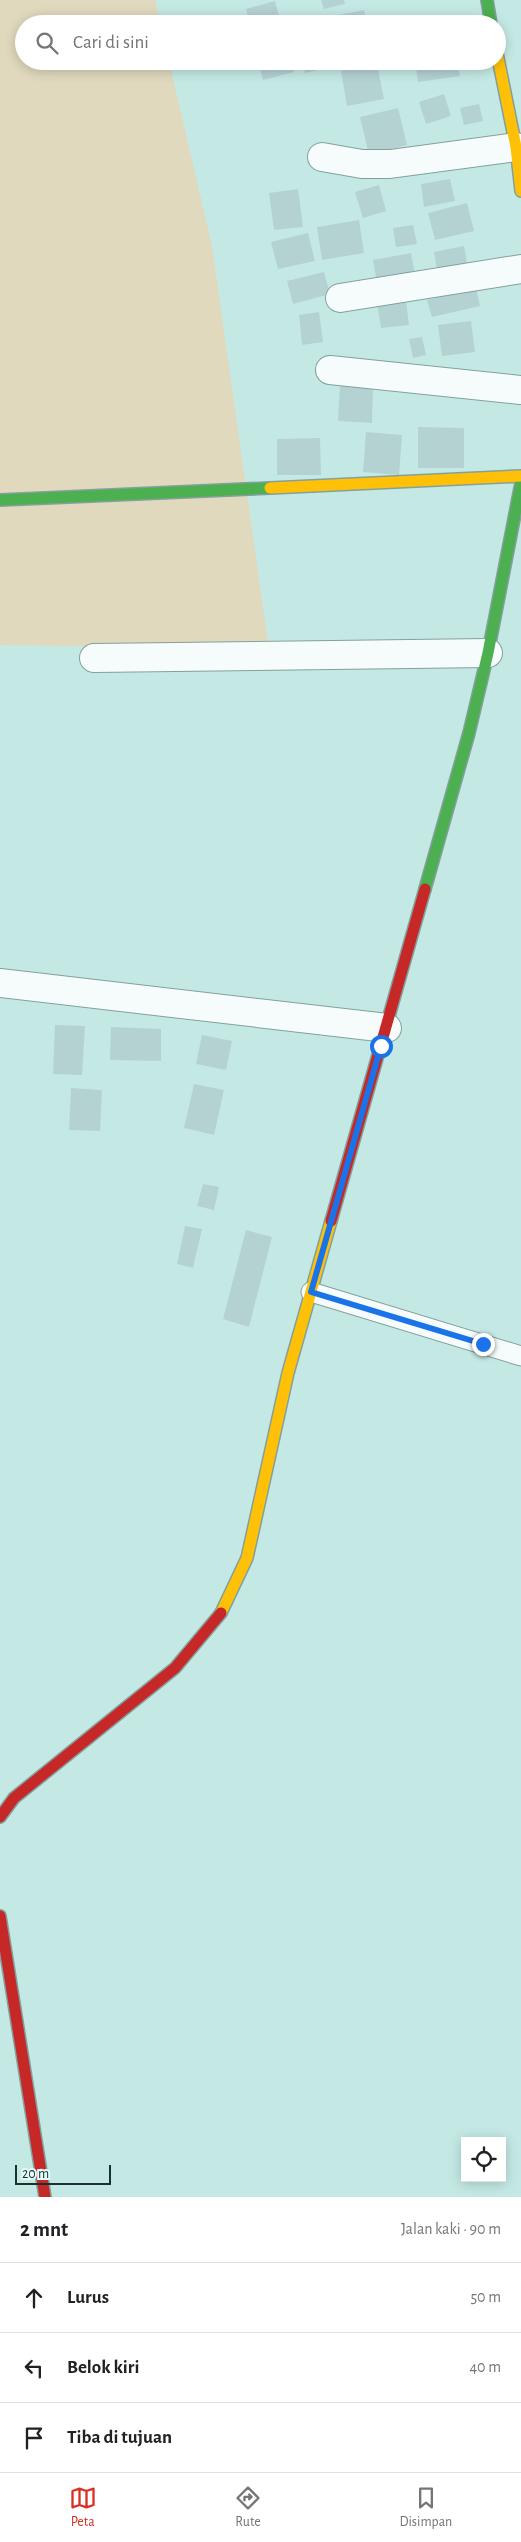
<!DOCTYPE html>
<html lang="id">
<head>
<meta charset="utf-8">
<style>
  :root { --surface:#fff; --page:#f6f6f6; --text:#202124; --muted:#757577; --line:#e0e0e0; --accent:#d93025 }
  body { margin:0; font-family:"Alegreya Sans",sans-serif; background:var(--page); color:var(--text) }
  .controls { position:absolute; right:15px; bottom:15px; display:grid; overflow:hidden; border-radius:0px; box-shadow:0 2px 12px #0003 }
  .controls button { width:45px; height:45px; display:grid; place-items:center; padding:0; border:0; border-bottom:1px solid var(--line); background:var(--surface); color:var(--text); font:25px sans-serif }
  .scale { position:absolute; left:15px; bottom:12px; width:96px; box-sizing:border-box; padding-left:5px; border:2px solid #173230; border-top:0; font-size:14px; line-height:18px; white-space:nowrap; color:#173230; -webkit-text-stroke:4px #e3fcf9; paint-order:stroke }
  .stop { position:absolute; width:15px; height:15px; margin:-11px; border:4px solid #1a73e8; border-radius:50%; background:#fff }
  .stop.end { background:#1a73e8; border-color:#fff; box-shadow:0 1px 5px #0008 }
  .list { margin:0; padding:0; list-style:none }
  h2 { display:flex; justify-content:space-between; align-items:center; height:65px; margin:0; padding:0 20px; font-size:21px }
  h2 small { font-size:16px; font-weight:400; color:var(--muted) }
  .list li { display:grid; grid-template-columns:32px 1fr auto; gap:15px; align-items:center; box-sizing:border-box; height:70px; padding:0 20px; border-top:1px solid var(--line) }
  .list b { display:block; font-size:19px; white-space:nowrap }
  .list em { font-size:16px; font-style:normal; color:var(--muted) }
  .icon { flex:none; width:28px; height:28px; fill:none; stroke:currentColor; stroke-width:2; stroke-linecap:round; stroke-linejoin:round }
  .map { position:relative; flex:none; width:521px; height:2197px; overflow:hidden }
  .search { position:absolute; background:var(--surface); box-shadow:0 2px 12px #0003; left:15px; right:15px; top:15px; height:55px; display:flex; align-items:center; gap:12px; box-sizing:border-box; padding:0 18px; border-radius:28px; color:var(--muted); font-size:19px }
  .sheet { height:275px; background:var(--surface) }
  nav { display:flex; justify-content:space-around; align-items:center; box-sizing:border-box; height:70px; border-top:1px solid var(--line); background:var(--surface); font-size:14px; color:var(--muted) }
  nav a { display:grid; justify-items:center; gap:2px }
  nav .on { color:var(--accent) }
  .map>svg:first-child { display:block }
  .green { fill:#e0d9be }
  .building { fill:#b5d2d3 }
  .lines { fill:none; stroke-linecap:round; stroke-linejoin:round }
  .lane-casing { stroke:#83a09d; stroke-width:21 }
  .street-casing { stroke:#83a09d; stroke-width:30 }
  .fast-casing { stroke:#83a09d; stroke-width:14 }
  .slow-casing { stroke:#83a09d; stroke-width:14 }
  .jam-casing { stroke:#83a09d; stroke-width:14 }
  .lane { stroke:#f6fcfb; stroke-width:19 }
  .street { stroke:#f6fcfb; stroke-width:28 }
  .fast { stroke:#4caf50; stroke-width:11 }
  .slow { stroke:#ffc107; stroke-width:11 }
  .jam { stroke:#c62828; stroke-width:11 }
  .route { stroke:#1a73e8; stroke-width:6 }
</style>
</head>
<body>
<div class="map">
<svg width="521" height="2197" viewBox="0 0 521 2197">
  <rect width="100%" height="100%" fill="#c4e9e5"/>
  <path class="green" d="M 0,0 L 155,0 L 160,24 L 24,24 L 24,61 L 169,61 L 212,246 L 269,649 L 0,645 Z"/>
  <g class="building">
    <path d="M 321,0 L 344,0 L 345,4 L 324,9 Z"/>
    <path d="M 275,1 L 281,24 L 250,24 L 246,9 Z"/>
    <path d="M 364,10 L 367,24 L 331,24 L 329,17 Z"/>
    <path d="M 258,61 L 291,61 L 294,72 L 263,80 Z"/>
    <path d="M 302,61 L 330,61 L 331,67 L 305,73 Z"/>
    <path d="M 415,61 L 457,61 L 460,76 L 418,82 Z"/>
    <path d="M 377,64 L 384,99 L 347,106 L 341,71 Z"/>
    <path d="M 444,94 L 451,116 L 426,124 L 419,102 Z"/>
    <path d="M 479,104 L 483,121 L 464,125 L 460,108 Z"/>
    <path d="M 398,108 L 407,145 L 369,155 L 360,117 Z"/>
    <path d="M 450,179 L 455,201 L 424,207 L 421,184 Z"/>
    <path d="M 379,185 L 386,211 L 363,218 L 355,192 Z"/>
    <path d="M 298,189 L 303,227 L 274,230 L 269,193 Z"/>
    <path d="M 467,203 L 474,231 L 435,240 L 428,213 Z"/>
    <path d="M 359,220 L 364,253 L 322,260 L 317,227 Z"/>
    <path d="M 413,225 L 417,244 L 396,247 L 393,228 Z"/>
    <path d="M 308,233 L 315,261 L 278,269 L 271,242 Z"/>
    <path d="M 464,246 L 467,263 L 437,269 L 434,252 Z"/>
    <path d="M 411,253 L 415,275 L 377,283 L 373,260 Z"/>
    <path d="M 324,272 L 330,294 L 293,304 L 287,281 Z"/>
    <path d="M 476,288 L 480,306 L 432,317 L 427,300 Z"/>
    <path d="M 406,300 L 409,325 L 381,328 L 377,303 Z"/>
    <path d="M 319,312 L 323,342 L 302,345 L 299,315 Z"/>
    <path d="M 471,321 L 475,352 L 442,356 L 438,325 Z"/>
    <path d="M 422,337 L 426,355 L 413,358 L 409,339 Z"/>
    <path d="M 340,384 L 373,386 L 372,423 L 338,421 Z"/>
    <path d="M 418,427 L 464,428 L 464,468 L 418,468 Z"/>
    <path d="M 366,432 L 402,435 L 399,475 L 363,472 Z"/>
    <path d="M 320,438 L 321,475 L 277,475 L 277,439 Z"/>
    <path d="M 55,1025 L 85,1026 L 82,1075 L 53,1074 Z"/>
    <path d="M 111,1027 L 161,1029 L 161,1061 L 110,1060 Z"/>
    <path d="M 202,1035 L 232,1041 L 226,1070 L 196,1064 Z"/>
    <path d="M 194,1084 L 224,1090 L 214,1135 L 184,1128 Z"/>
    <path d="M 71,1088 L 102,1090 L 100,1131 L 69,1130 Z"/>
    <path d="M 203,1184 L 219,1187 L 214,1210 L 197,1206 Z"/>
    <path d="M 185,1226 L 202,1229 L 193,1268 L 177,1264 Z"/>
    <path d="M 246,1230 L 272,1237 L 249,1327 L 223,1319 Z"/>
  </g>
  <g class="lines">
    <g class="lane-casing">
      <path id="lane" d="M 311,1292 L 521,1356"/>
    </g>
    <g class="street-casing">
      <g id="street">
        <path d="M 322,157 L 362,164 L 390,164 L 516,147"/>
        <path d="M 340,298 L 521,269"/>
        <path d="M 330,370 L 521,390"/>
        <path d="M 94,658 L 488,653"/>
        <path d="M 0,983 L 387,1028"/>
      </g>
    </g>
    <g class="fast-casing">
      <g id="fast">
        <path d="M 487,0 L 491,24"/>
        <path d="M 0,500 L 270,488"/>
        <path d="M 425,889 L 469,733 L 488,653 L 521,483"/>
      </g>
    </g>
    <g class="slow-casing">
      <g id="slow">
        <path d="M 497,53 L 516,147 L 521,191"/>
        <path d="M 270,488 L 521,476"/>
        <path d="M 221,1613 L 247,1558 L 288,1373 L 331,1221"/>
      </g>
    </g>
    <g class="jam-casing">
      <g id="jam">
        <path d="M 331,1221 L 425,889"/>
        <path d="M 0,1817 L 14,1798 L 175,1668 L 221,1613"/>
        <path d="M 0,1916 L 45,2197"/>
      </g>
    </g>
    <use href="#lane" class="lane"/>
    <use href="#street" class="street"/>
    <use href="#fast" class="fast"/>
    <use href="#slow" class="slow"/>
    <use href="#jam" class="jam"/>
  </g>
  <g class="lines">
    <path class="route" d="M 381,1046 L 311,1292 L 483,1344"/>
  </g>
</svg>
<div class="controls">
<button><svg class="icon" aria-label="locate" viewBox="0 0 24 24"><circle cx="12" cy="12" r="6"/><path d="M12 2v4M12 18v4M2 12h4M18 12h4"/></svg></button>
</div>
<div class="scale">20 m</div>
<div class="stop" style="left:381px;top:1046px"></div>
<div class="stop end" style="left:483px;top:1344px"></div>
<div class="search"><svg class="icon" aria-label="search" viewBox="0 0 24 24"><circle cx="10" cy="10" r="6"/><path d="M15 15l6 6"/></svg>Cari di sini</div>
</div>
<section class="sheet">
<h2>2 mnt<small>Jalan kaki · 90 m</small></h2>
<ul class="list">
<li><svg class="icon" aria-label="ahead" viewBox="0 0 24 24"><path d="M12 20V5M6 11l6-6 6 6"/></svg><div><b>Lurus</b></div><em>50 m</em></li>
<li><svg class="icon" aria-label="left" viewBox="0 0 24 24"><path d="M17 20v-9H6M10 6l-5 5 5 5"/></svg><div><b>Belok kiri</b></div><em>40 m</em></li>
<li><svg class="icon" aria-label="arrive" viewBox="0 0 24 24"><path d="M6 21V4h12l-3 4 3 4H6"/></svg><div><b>Tiba di tujuan</b></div></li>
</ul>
</section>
<nav>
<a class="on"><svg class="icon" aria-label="map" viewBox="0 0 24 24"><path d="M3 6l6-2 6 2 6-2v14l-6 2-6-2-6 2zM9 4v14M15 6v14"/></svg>Peta</a>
<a><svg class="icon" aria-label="directions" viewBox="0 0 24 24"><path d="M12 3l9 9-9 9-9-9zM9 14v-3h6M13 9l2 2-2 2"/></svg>Rute</a>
<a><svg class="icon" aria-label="saved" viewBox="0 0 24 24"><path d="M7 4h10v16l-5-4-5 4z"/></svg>Disimpan</a>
</nav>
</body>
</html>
